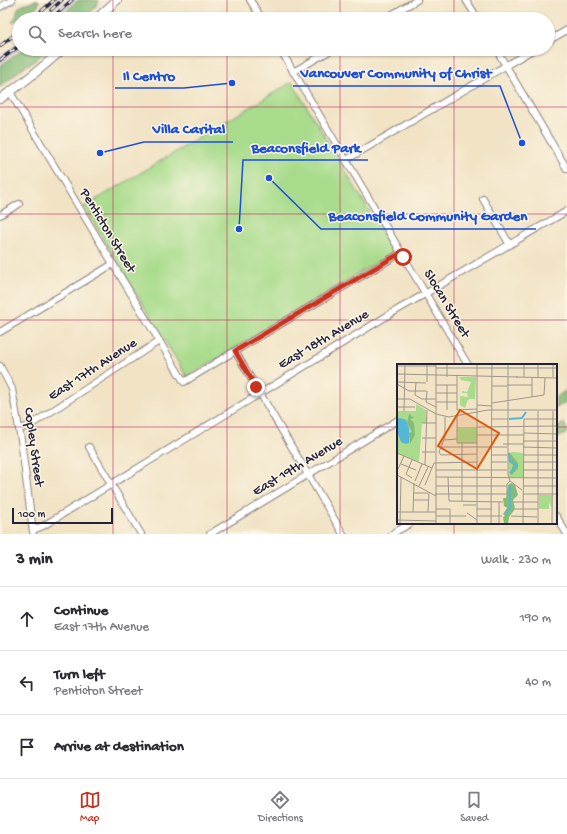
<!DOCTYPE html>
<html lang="en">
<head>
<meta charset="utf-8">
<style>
  :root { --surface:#fff; --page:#f2f2f3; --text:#2b2b33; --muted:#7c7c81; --line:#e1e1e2; --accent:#c8321e }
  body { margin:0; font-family:"Gochi Hand",sans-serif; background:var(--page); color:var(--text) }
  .scale { position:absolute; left:12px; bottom:10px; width:101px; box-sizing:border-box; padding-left:4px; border:2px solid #22223b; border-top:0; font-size:11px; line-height:14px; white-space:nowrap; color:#22223b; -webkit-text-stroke:3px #fcf5e5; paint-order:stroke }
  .stop { position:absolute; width:12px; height:12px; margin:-9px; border:3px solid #c8321e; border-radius:50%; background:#fff }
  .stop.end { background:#c8321e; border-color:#fff; box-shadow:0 1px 4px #0008 }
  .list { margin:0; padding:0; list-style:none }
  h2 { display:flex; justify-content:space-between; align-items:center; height:52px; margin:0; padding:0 16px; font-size:17px }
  h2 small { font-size:13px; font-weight:400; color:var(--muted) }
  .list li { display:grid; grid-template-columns:26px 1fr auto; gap:12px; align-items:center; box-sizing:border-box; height:64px; padding:0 16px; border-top:1px solid var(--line) }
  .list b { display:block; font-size:15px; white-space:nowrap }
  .list p { margin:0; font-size:13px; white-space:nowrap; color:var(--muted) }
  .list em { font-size:13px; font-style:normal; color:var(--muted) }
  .icon { flex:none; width:22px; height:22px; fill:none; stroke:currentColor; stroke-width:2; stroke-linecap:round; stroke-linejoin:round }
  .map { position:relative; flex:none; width:567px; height:534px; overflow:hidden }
  .search { position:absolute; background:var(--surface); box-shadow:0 1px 3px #0004; left:12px; right:12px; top:12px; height:44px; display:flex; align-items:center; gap:10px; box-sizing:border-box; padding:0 14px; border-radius:22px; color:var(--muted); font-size:15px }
  .sheet { height:244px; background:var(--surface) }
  nav { display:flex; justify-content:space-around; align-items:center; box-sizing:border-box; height:56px; border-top:1px solid var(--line); background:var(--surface); font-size:11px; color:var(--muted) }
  nav a { display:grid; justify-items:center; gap:2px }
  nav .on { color:var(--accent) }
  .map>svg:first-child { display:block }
  .industrial { fill:#c2c1dc }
  .green { fill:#a8db8b; stroke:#657e63 }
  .forest { fill:#86bb77; stroke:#546e59 }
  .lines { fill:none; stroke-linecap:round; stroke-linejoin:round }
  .minor-casing { stroke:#8a8280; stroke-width:8 }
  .secondary-casing { stroke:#8a8280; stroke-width:10 }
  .minor { stroke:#fff; stroke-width:6 }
  .secondary { stroke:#fff; stroke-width:8 }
  .rail-casing { stroke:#22223b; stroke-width:3.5 }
  .rail { stroke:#fcf5e5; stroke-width:2; stroke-dasharray:6; stroke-linecap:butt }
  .route { stroke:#c8321e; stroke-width:5 }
  .grid { fill:none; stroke:#c2185b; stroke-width:1; stroke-opacity:0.55 }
  .labels { text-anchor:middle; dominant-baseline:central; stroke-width:3; stroke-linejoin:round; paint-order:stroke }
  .street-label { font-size:14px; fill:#22223b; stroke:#fcf5e5 }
  .inset-river { fill:none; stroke:#56b6d5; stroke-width:2 }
  .inset-road { fill:none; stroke:#9e968d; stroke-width:1 }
  .view { fill:#de560e; fill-opacity:0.15; stroke:#de560e; stroke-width:2 }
  .inset-edge { fill:none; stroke:#22223b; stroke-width:2 }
  .leader { fill:none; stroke:#1d4ed8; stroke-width:1.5 }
  .callout-dot { fill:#1d4ed8; stroke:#fcf5e5; stroke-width:1.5 }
  .callout-label { font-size:15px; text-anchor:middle; font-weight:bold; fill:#1d4ed8; stroke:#fcf5e5; stroke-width:3; stroke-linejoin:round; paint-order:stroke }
</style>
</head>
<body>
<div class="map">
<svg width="567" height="534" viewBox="0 0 567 534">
  <rect width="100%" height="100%" fill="#fcf5e5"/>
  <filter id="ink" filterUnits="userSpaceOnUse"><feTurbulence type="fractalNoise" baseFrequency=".025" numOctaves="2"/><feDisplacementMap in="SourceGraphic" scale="8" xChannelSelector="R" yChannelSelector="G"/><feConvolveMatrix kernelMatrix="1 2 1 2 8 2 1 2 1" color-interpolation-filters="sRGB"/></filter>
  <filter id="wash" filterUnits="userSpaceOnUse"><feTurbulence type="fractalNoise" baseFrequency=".012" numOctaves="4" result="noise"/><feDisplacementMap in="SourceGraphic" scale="16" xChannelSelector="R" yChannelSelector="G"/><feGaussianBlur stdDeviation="0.9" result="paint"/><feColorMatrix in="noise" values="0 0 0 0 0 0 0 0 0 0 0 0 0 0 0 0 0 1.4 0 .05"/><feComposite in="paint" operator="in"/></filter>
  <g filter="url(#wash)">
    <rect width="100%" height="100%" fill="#f1e3c4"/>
    <g class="industrial">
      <path d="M 67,0 L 76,0 L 55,19 L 47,19 Z"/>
      <path d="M 19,42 L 19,49 L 20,49 L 0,64 L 0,57 Z"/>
    </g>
    <path class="green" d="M 292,82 L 393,251 L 392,253 L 187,377 L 84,207 Z"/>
    <g class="forest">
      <path d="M 35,0 L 38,0 L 39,1 L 38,6 L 27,17 L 20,17 L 13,23 L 12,22 L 16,16 L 18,8 L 21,6 L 32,2 Z"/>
      <path d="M 78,0 L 98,0 L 99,2 L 93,10 L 82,19 L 58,19 Z"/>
      <path d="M 24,49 L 48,49 L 32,63 L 25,66 L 0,87 L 0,66 Z"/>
      <path d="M 567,390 L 567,402 L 556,408 L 556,397 Z"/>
      <path d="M 564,423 L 567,429 L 567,433 L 556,439 L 556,428 Z"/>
    </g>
  </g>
  <g filter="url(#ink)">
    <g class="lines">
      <g class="minor-casing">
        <g id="minor">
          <path d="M 250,0 L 262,19"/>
          <path d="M 466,0 L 478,19"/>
          <path d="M 0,7 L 12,0"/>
          <path d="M 384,19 L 417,0"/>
          <path d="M 548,41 L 567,30"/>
          <path d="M 280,49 L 468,365"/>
          <path d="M 496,49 L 567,169"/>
          <path d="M 293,72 L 333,49"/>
          <path d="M 10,92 L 110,259 L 184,382 L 235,351 L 401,253"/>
          <path d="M 346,160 L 534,49"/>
          <path d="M 483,199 L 510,245"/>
          <path d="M 0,215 L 19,204"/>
          <path d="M 0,332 L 113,264"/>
          <path d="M 235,351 L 343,534"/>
          <path d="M 0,366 L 12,389 L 21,440 L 33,532"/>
          <path d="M 19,429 L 29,426 L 159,341"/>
          <path d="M 89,447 L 141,534"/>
          <path d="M 556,516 L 567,534"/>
          <path d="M 33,530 L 43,526 L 387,316 L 567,211"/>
          <path d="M 210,534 L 398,420"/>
          <path d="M 392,534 L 411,523"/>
        </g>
      </g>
      <g class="secondary-casing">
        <g id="secondary">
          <path d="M 96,19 L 117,0"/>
          <path d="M 0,99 C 22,84 43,67 63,49"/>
        </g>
      </g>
      <use href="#minor" class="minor"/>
      <use href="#secondary" class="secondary"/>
      <g class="rail-casing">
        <g id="rail">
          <path d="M 51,10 L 62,0"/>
          <path d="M 33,19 L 54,0"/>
          <path d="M 51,19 L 72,0"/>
          <path d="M 0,46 L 19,31"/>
          <path d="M 0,60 L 19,46"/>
        </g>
      </g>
      <use href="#rail" class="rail"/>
    </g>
  </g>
  <g class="lines" filter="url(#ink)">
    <path class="route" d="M 256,387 L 235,351 L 392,258 L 401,253 L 403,257"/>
  </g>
  <path class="grid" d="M 113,0 L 113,19M 227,0 L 227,19M 340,0 L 340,19M 454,0 L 454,19M 113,49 L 113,534M 227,49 L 227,534M 340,49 L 340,534M 454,49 L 454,365M 0,107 L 567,107M 0,214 L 567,214M 0,320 L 567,320M 0,427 L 398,427M 556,427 L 567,427M 454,523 L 454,534"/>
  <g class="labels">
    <g class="street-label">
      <text transform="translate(107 231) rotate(59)">Penticton Street</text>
      <text transform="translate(446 304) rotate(59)">Slocan Street</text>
      <text transform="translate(324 340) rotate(-31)">East 18th Avenue</text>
      <text transform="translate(93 370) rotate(-33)">East 17th Avenue</text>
      <text transform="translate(33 447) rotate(82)">Copley Street</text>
      <text transform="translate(298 467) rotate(-31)">East 19th Avenue</text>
    </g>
  </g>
  <g transform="translate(397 364)">
    <rect width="160" height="160" fill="#f1e3c4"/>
    <path d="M 62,13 L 79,13 L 78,35 L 72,35 L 72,37 L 71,35 L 68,44 L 63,41 L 63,32 L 71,33 L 70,29 L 65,29 L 65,27 L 70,28 L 74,18 L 64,16 ZM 19,40 L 29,46 L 29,59 L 25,59 L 22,98 L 0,89 L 0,47 L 19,47 ZM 60,63 L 80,63 L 80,79 L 61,79 ZM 116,88 L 126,89 L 126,113 L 112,113 L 111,89 ZM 142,131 L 155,131 L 155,144 L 152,138 L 152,145 L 142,145 Z" fill="#a8db8b"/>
    <path d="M 12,50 L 17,54 L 13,55 L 17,59 L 18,71 L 13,80 L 12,69 L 15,68 L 10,59 ZM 112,88 L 121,99 L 121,104 L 115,111 L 113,109 L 116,101 L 112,98 ZM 114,119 L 118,121 L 121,131 L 116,136 L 118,145 L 112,153 L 111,160 L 107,160 L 106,153 L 108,152 L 106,150 L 110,144 L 107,142 L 106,134 L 109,134 L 111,121 Z" fill="#86bb77"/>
    <path d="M 3,54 L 9,56 L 12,64 L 12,79 L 9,80 L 4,78 L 0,67 L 0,55 Z" fill="#56b6d5"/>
    <path class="inset-river" d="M 112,55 L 125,54 L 129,48M 112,89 L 113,97 L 120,102 L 113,109M 109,150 L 113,144 L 113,121"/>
    <path class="inset-road" d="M 50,0 L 50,13M 111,0 L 111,110 L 113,117 L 125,126M 0,2 L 39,2M 39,4 L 160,4M 0,10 L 121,13M 119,13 L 160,14M 127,13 L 127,0M 135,13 L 135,33M 141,13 L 141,0M 156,13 L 156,0M 0,18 L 29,19M 30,18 L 30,0M 19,19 L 18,31 L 25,35 L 39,35M 0,20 L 12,27 L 29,27M 39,21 L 60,21M 110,21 L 135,21M 95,22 L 110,22M 30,27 L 29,38 L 39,43M 39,29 L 60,29M 0,35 L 13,35 L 39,50M 39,38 L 60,38M 95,39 L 147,31 L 148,14M 80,41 L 95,42M 0,43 L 18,43M 50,46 L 50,21M 60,46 L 60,12M 60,46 L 80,45M 7,47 L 8,0M 39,50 L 52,53 L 91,46 L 160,46M 60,52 L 60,79 L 80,79M 95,55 L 111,55M 25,59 L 39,59M 80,63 L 160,62M 127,69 L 160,70M 80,71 L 127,71M 25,74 L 39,74M 47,76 L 60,75M 126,77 L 160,77M 106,80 L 126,80M 44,83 L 110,83M 126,83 L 160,84M 25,88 L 38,88M 42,88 L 44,91 L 80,90M 42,88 L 48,73 L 48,53M 0,89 L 35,104M 95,91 L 110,91M 126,91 L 160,91M 95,98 L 110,98M 126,98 L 160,98M 4,100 L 19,106M 28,101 L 30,46M 1,105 L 7,92M 39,106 L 110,106M 127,106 L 160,106M 0,111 L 39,132M 39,113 L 160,114M 51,113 L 52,137 L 106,138M 15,114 L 9,110 L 15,96M 18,117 L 25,100M 28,121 L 37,99 L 80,98M 22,122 L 31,103M 39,122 L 110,122M 126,122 L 160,122M 16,129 L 31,129M 38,130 L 110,130 L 110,120 L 113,117M 126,130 L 160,130M 16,136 L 31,136M 65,137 L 65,79M 116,138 L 141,138M 39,140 L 39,0M 39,140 L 39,160M 66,141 L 79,141M 39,145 L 53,145 L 53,160M 80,145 L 95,145M 118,145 L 141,145M 0,148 L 39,148M 16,148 L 17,119M 31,148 L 32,129M 70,149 L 80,156M 39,152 L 69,152M 80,152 L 105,152M 114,152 L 140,153M 0,156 L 39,157M 3,160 L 4,113M 39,160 L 80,160M 80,160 L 80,0M 94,160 L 95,0M 102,160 L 102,138M 126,160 L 127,55 L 160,55M 141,160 L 141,47M 155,160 L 156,47"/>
    <path class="view" d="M 63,46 L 102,69 L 80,105 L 41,82 Z"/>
    <rect width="160" height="160" class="inset-edge"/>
  </g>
  <path class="leader" d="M522 143L500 86H293M232 83L184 88H115M100 153L144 142H233M239 229L243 160H368M269 178L321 229H536"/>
  <g class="callout-dot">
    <circle cx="522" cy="143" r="4"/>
    <circle cx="232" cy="83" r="4"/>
    <circle cx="100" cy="153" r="4"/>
    <circle cx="239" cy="229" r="4"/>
    <circle cx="269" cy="178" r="4"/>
  </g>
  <g class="callout-label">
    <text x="396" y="77">Vancouver Community of Christ</text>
    <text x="149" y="80">Il Centro</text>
    <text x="189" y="133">Villa Carital</text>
    <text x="306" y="152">Beaconsfield Park</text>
    <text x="428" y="220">Beaconsfield Community Garden</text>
  </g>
</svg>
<div class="scale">100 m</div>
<div class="stop" style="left:403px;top:257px"></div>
<div class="stop end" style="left:256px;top:387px"></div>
<div class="search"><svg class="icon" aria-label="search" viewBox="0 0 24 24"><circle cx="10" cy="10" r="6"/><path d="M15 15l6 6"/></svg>Search here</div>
</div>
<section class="sheet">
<h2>3 min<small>Walk · 230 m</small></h2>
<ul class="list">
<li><svg class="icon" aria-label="ahead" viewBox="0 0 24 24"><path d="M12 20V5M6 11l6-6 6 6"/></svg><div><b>Continue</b><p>East 17th Avenue</p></div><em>190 m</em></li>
<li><svg class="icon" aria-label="left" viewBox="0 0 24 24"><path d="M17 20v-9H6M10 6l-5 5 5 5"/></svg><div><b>Turn left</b><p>Penticton Street</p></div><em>40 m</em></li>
<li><svg class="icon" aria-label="arrive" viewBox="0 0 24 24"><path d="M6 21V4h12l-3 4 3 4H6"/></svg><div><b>Arrive at destination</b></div></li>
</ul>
</section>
<nav>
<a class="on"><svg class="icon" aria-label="map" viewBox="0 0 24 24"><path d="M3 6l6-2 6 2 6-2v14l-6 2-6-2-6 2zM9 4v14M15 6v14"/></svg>Map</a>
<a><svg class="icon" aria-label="directions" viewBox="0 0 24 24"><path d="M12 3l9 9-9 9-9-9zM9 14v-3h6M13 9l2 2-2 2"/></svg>Directions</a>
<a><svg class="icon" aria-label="saved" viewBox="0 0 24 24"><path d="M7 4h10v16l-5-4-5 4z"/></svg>Saved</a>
</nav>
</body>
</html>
